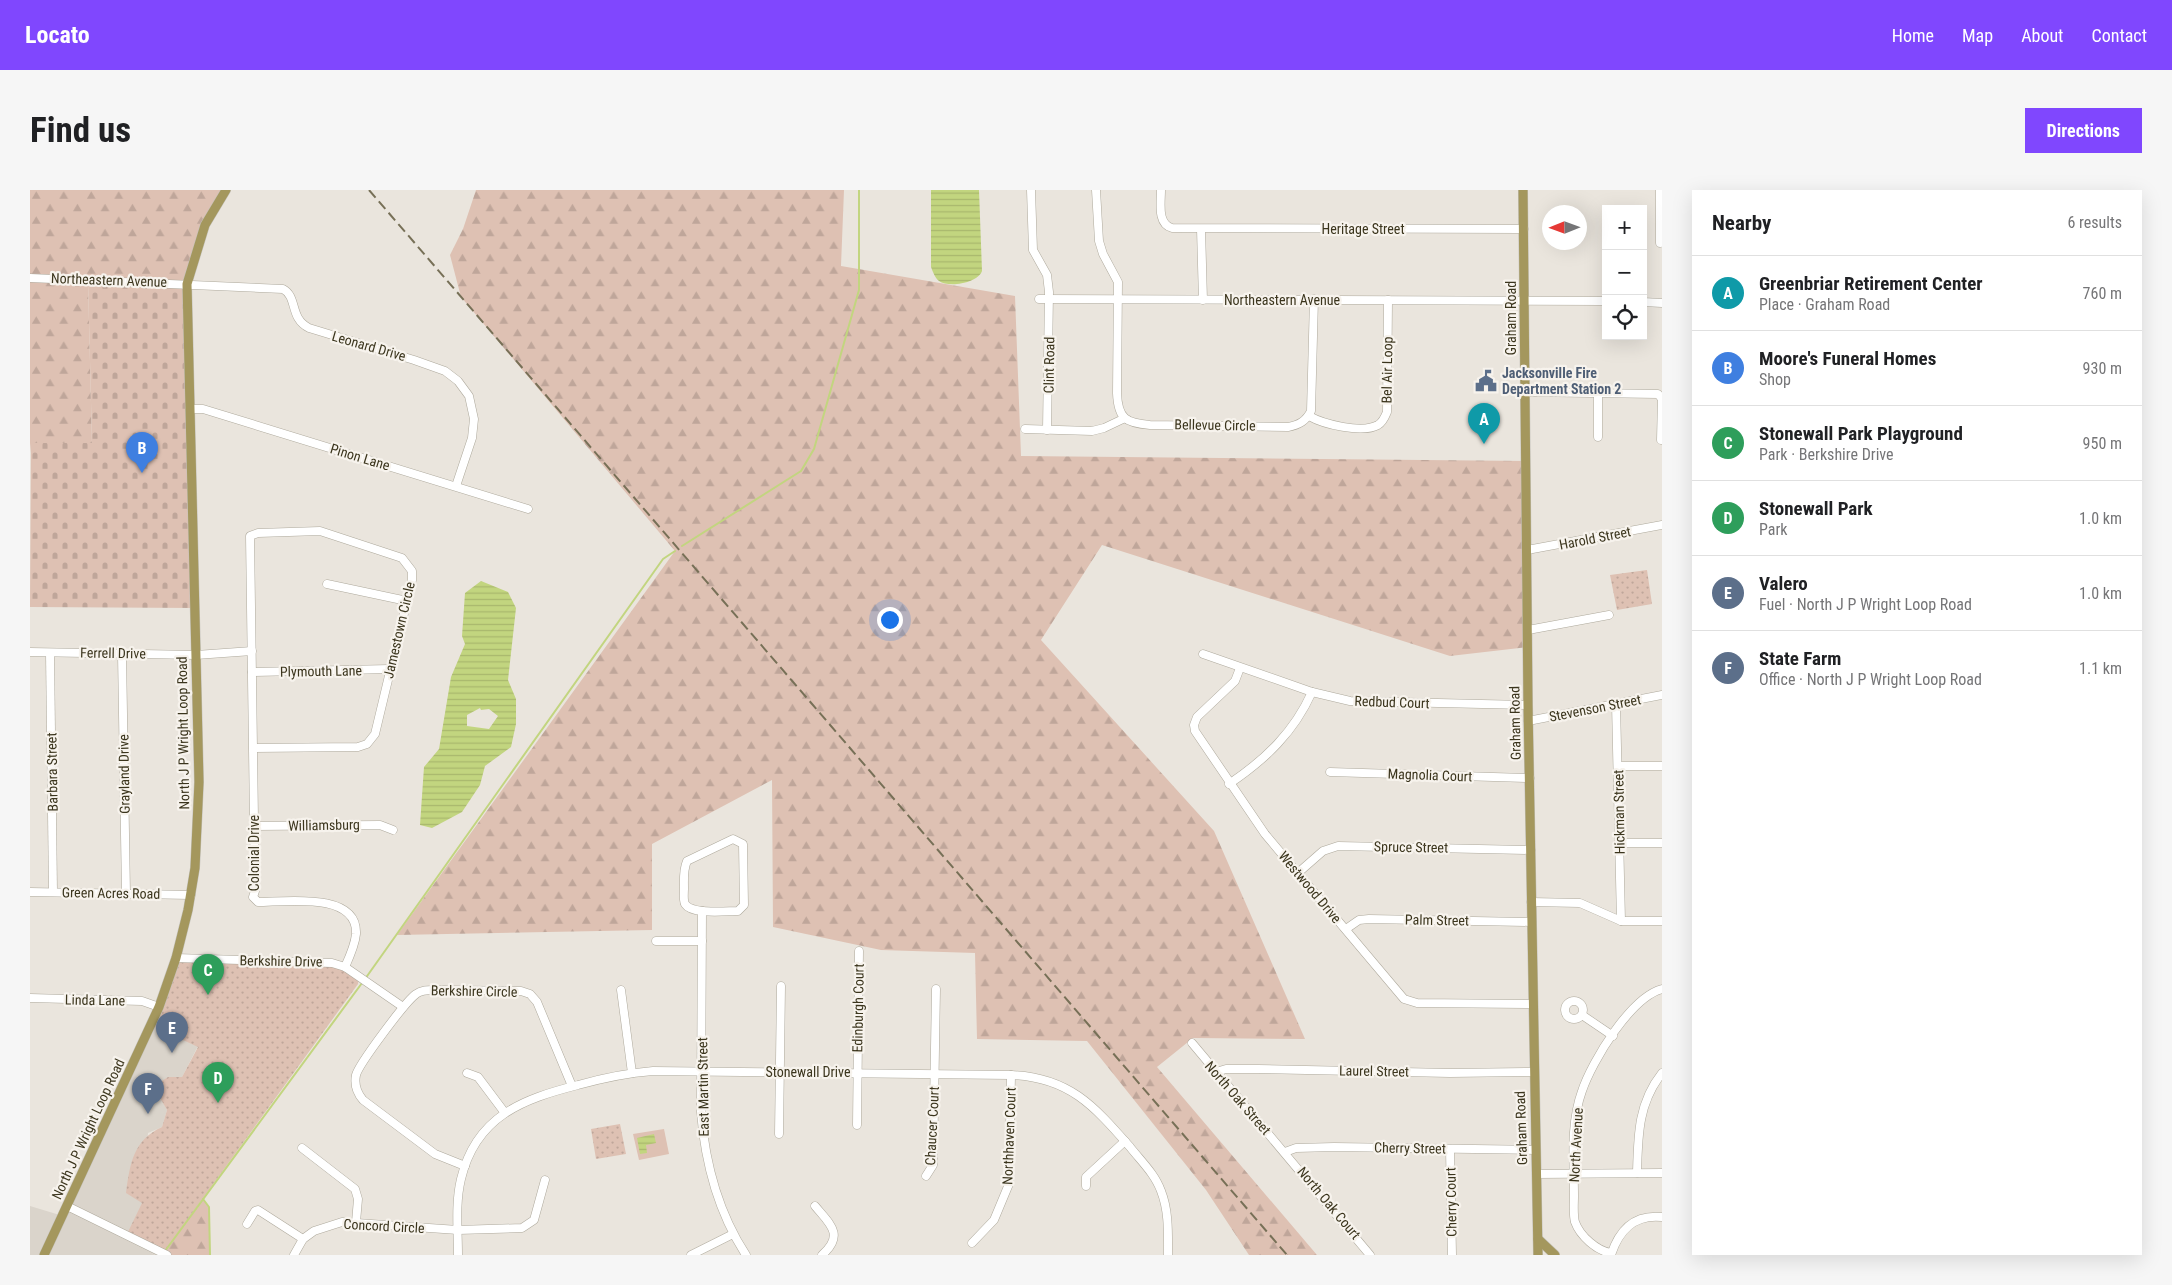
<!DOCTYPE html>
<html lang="en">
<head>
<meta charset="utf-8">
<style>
  :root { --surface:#fff; --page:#f6f6f6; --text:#202124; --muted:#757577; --line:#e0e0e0; --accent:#8047fe }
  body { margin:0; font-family:"Roboto Condensed",sans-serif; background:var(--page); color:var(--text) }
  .controls { position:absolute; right:15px; top:15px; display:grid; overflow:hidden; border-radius:0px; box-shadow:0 5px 20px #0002 }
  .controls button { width:45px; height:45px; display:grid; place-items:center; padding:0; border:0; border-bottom:1px solid var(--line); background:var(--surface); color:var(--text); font:25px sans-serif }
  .compass { position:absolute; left:1512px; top:15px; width:45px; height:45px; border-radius:50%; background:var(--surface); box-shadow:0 5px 20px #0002; rotate:269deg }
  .you { position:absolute; left:859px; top:429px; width:18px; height:18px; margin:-12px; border:4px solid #fff; border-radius:50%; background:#1a73e8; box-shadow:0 0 0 8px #1a73e833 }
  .badge { display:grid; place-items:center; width:32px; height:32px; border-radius:50%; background:var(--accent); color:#fff; font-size:16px; font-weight:700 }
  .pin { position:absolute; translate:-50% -41px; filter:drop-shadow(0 1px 2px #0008) }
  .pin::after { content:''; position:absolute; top:26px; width:18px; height:15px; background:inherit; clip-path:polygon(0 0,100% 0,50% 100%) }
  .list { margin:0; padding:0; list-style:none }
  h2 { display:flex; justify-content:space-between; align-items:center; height:65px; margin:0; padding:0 20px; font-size:21px }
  h2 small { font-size:16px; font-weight:400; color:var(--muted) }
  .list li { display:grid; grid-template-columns:32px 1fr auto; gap:15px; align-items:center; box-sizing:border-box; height:75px; padding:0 20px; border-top:1px solid var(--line) }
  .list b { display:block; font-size:19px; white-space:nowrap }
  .list p { margin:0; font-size:16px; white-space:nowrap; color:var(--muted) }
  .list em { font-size:16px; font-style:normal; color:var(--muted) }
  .icon { flex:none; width:28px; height:28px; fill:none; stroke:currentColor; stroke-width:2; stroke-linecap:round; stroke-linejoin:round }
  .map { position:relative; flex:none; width:1632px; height:1065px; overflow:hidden; border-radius:0px }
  header { display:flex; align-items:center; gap:30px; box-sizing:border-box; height:70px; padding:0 25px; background:var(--accent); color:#fff }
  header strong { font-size:24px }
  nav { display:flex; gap:28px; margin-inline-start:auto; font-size:18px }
  .intro { display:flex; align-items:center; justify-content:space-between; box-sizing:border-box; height:120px; padding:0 30px }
  h1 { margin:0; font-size:35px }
  .button { padding:12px 22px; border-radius:0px; background:var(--accent); color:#fff; font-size:18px; font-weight:700 }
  main { display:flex; gap:30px; padding:0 30px }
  aside { flex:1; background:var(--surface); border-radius:0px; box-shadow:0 5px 20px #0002 }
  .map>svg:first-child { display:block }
  .built { fill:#dad4cb }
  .grass { fill:#dec1b3 }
  .forest { fill:url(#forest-firs) }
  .cemetery { fill:url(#cemetery-stones) }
  .park { fill:url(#park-dots) }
  .water { fill:url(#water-rules); fill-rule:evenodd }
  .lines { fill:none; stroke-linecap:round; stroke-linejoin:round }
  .stream { stroke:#c2d57f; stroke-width:2 }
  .minor-casing { stroke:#aea99c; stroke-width:9 }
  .major-casing { stroke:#c4c2bb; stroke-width:10 }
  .minor { stroke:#fff; stroke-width:8 }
  .major { stroke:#a4975d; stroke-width:9 }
  .rail { stroke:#777057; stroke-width:2; stroke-dasharray:10 5; stroke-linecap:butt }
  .labels { text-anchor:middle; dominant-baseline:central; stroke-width:4.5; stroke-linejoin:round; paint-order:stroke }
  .street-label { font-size:14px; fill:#3b351d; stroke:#f7f3ed }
  .service-label { font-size:14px; font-weight:bold; fill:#4e5e75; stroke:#f7f3ed; text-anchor:start }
</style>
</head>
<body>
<header>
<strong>Locato</strong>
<nav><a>Home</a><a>Map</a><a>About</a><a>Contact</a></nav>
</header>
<div class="intro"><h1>Find us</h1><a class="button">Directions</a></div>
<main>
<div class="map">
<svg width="1632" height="1065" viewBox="0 0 1632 1065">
  <defs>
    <pattern id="forest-firs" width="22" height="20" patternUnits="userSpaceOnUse" patternTransform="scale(1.25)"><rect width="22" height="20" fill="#dec1b3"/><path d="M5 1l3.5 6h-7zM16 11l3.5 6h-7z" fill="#bfa69a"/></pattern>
    <pattern id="cemetery-stones" width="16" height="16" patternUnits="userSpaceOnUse" patternTransform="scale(1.25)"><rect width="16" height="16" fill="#dec1b3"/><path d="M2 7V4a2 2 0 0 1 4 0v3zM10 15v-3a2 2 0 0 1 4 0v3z" fill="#bfa69a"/></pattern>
    <pattern id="park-dots" width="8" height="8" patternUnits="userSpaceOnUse" patternTransform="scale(1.25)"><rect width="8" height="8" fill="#dec1b3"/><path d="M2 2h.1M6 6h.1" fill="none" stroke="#bfa69a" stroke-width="1.8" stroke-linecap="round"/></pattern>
    <pattern id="water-rules" width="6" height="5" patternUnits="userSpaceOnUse" patternTransform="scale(1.25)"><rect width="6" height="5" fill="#c2d57f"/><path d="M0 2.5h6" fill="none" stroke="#a8b76d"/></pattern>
  </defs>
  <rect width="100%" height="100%" fill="#eae5dd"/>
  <path class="built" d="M 121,835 L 168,856 L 152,887 L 138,887 L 130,906 L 137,920 L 132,937 L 118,943 L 112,1012 L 132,1065 L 0,1065 L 0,1016 L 33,1026 Z"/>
  <path class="grass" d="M 634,939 L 639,964 L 609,970 L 603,944 Z"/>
  <g class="forest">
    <path d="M 0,0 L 196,0 L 189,11 L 157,94 L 58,90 L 62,254 L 1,253 L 0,263 Z"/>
    <path d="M 446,0 L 814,0 L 811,76 L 985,106 L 991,266 L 1496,271 L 1498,457 L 1420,466 L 1072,355 L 1011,450 L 1184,641 L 1275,849 L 1163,848 L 1127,877 L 1287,1065 L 1219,1065 L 1176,1000 L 1057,851 L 947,849 L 945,763 L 851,760 L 743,737 L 742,590 L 622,654 L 622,740 L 367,745 L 645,361 L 431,107 L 420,65 L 433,39 Z"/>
    <path d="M 173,1009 L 179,1017 L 180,1065 L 132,1065 Z"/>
  </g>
  <path class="cemetery" d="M 58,89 L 157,94 L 165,418 L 0,417 L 1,253 L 62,253 Z"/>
  <g class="park">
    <path d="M 1617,380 L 1622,414 L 1587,420 L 1580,385 Z"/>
    <path d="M 146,768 L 291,771 L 329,786 L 328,794 L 134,1062 L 97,1044 L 112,1013 L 96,1003 C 100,974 103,950 132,937 L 137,920 L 129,906 L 132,891 L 138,887 L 152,887 L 168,857 L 121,835 Z"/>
    <path d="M 590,934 L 596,964 L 566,969 L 561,939 Z"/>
  </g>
  <g class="water">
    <path d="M 901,0 L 949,0 L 952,81 C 948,93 919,98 909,91 C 905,88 903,82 901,77 Z"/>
    <path d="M 451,391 L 478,402 L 486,418 L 478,490 L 486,509 L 486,534 L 481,557 L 455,576 L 450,595 L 432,622 L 402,638 L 390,635 L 394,577 L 409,559 L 421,487 L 435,454 L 432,446 L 435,403 ZM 450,518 L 451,520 L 459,519 L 468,526 L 459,539 L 437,536 L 437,525 Z"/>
    <path d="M 624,944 L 626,953 L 616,955 L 617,963 L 610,964 L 607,948 Z"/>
  </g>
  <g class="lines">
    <g class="stream">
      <path d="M 652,356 L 771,281 L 784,259 L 829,100 L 829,0"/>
      <path d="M 335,789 L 633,369 L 645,361"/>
      <path d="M 173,1009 L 179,1017 L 180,1065"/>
      <path d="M 135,1061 L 332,793"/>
    </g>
    <g class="minor-casing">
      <g id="minor">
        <path d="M 1001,0 L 1003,60 L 1017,85 L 1019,102 L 1017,240"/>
        <path d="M 1066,0 L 1069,51 L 1073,64 L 1088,92 L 1087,203 C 1088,229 1096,233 1120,235 L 1258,237 C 1269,235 1276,231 1281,221 L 1284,109"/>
        <path d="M 1131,0 C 1131,13 1127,34 1142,38 L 1494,39"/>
        <path d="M 1171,39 L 1173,110"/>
        <path d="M 1630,53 L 1630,0"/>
        <path d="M 0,88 L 253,99 C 268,107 259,128 279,138 L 384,170 L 415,181 L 428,191 L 439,206 L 444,229 L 442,248 L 426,296"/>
        <path d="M 1009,109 L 1576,111"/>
        <path d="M 1613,112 L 1632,113"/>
        <path d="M 1495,202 L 1628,204 L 1632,209 L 1631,250"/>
        <path d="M 161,219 L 173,219 L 498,319"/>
        <path d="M 1279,226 C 1293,234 1332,244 1348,235 C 1353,232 1355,227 1357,222 L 1358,110"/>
        <path d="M 995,239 L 1062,241 L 1074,238 L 1093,229"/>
        <path d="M 1568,247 L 1568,202"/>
        <path d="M 1497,360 L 1632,335"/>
        <path d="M 297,394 L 377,411"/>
        <path d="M 1498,440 L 1579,425"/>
        <path d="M 0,462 L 166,465 L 222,461"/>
        <path d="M 20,463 L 23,702"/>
        <path d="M 92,464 L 96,704"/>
        <path d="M 1173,464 L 1282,502 L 1320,511 L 1498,515"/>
        <path d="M 1210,478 L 1205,491 L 1167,527 L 1164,535 L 1165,541 L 1235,644 L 1374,809 L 1387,813 L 1502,814"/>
        <path d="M 222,482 L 360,479"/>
        <path d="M 1586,514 L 1591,731"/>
        <path d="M 1498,531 L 1632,505"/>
        <path d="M 223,558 L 328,557 L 337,554 L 345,544 L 382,390 L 382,381 L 372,368 L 290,341 L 228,343 L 220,346 L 225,701 L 223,707 L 228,712 C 254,712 328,701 326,744 C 325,755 320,766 315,777"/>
        <path d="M 1588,576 L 1632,576"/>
        <path d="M 1300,582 L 1500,588"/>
        <path d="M 1199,594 C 1236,569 1264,542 1282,502"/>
        <path d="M 224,636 L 350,635 L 363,640"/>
        <path d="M 703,649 L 713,654 L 714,715 L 708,721 C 696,721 662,725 655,714 C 653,710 654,703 654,698 C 654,688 653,680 657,671 Z"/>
        <path d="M 1589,653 L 1632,653"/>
        <path d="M 1269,682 L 1293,661 L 1308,656 L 1501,660"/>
        <path d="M 0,702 L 161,705"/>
        <path d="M 1501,712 L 1550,713 L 1591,731 L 1632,731"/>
        <path d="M 672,721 L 671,922 C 675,973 688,1022 716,1065"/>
        <path d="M 1316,739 L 1329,730 L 1339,729 L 1502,732"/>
        <path d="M 626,751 L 672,751"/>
        <path d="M 146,768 L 302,773 L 315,777 L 373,817"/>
        <path d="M 591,800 L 602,883"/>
        <path d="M 0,808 L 112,811 L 129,817"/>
        <circle cx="1544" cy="820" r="9"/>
        <path d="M 1552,825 L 1583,846"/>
        <path d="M 1162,853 L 1340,1065"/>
        <path d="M 1186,882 L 1196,879 L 1228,879 L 1420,883 L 1503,882"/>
        <path d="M 437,883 L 448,887 L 475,923"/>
        <path d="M 827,935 L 829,761"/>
        <path d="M 749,944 L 751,796"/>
        <path d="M 272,958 L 325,999 L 328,1009 L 326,1032"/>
        <path d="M 1420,959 L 1422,1065"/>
        <path d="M 1255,962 L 1266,958 L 1304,957 L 1506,960"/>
        <path d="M 435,976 L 405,964 L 333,910 C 327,903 324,895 326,885 C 329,874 375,812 386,804 C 392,799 400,800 408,800 L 491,801 L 500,804 L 507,812 L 542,896"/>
        <path d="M 1607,983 C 1608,946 1608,913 1632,883"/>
        <path d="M 1507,984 L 1632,983"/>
        <path d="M 896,986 L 903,975 L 906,799"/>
        <path d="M 1056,996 L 1056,987 L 1095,951"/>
        <path d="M 37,1016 L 137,1065"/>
        <path d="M 785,1016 C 800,1034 815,1045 792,1065"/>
        <path d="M 217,1034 L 225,1021 L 228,1020 L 273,1049"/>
        <path d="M 942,1053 L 964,1030 L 979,994 L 981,885"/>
        <path d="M 1581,1063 C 1567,1061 1550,1046 1545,1032 C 1543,1025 1544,1014 1544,1006 C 1544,971 1540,934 1552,901 C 1562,871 1601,807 1632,799"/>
        <path d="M 264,1065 L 273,1049 L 284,1041 L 312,1032 L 428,1040 L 492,1038 L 504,1030 L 515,990"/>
        <path d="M 428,1065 C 428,1040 425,1014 431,989 C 446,926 493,909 548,895 C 573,888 597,883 623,881 L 981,885 C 1039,887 1064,916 1100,957 C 1111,971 1125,984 1131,1001 C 1139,1021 1138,1043 1138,1065"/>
        <path d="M 661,1065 L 703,1044"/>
        <path d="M 1581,1065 C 1589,1040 1604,1024 1632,1027"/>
      </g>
    </g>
    <g class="major-casing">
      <g id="major">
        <path d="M 1493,0 L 1498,515 L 1508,1065"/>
        <path d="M 1508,1049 L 1525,1065"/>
        <path d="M 14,1065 L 129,817 L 146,768 L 158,720 L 165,678 L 169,592 L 157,94 L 175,35 L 196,0"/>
      </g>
    </g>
    <use href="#minor" class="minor"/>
    <use href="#major" class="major"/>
    <path class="rail" d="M 339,0 L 1257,1065"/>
  </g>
  <defs>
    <g id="civic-bare" transform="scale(1.725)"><path d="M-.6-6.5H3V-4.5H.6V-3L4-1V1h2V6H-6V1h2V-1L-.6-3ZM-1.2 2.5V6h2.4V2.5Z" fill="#5c6f8a" stroke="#f7f3ed" stroke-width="2.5" paint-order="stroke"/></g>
  </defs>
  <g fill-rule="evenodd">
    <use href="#civic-bare" x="1456" y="191"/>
  </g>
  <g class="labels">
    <g class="street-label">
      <text x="1333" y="39">Heritage Street</text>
      <text transform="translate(79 90) rotate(2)">Northeastern Avenue</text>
      <text x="1252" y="110">Northeastern Avenue</text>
      <text transform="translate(1481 128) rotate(-90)">Graham Road</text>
      <text transform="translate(339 156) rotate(16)">Leonard Drive</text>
      <text transform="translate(1019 175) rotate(-89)">Clint Road</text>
      <text transform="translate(1357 180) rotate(-89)">Bel Air Loop</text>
      <text transform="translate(1185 235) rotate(1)">Bellevue Circle</text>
      <text transform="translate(330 267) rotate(17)">Pinon Lane</text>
      <text transform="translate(1565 348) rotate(-11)">Harold Street</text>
      <text transform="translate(369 440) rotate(-77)">Jamestown Circle</text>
      <text transform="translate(83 463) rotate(1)">Ferrell Drive</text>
      <text transform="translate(291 481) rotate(-1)">Plymouth Lane</text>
      <text transform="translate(1362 512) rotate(2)">Redbud Court</text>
      <text transform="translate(1565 518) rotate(-11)">Stevenson Street</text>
      <text transform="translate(1485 533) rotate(-91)">Graham Road</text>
      <text transform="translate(153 543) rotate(-91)">North J P Wright Loop Road</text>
      <text transform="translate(22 582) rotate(-91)">Barbara Street</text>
      <text transform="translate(94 584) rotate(-91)">Grayland Drive</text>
      <text transform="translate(1400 585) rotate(2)">Magnolia Court</text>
      <text transform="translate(1589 622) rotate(-91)">Hickman Street</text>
      <text transform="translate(294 635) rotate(-1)">Williamsburg</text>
      <text transform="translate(1381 657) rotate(1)">Spruce Street</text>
      <text transform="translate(224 663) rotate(-90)">Colonial Drive</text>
      <text transform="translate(1280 697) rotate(50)">Westwood Drive</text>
      <text transform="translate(81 703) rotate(1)">Green Acres Road</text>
      <text transform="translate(1407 730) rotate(1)">Palm Street</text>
      <text transform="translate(251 771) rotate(1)">Berkshire Drive</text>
      <text transform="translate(444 801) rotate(1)">Berkshire Circle</text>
      <text transform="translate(65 810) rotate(1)">Linda Lane</text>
      <text transform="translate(828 818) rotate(-89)">Edinburgh Court</text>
      <text transform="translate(1344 881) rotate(1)">Laurel Street</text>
      <text x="778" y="882">Stonewall Drive</text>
      <text transform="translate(673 897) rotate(-91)">East Martin Street</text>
      <text transform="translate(1208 908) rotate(49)">North Oak Street</text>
      <text transform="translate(902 936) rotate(-87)">Chaucer Court</text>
      <text transform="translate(1491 938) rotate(-92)">Graham Road</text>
      <text transform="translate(58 939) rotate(-65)">North J P Wright Loop Road</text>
      <text transform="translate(979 946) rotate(-88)">Northhaven Court</text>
      <text transform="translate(1546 955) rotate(-87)">North Avenue</text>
      <text transform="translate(1380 958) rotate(1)">Cherry Street</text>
      <text transform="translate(1421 1012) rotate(-91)">Cherry Court</text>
      <text transform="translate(1299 1013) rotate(50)">North Oak Court</text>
      <text transform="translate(354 1036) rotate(3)">Concord Circle</text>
    </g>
    <g class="service-label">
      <text x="1472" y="183">Jacksonville Fire<tspan x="1472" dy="16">Department Station 2</tspan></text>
    </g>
  </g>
</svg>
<div class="controls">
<button>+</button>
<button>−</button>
<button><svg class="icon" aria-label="locate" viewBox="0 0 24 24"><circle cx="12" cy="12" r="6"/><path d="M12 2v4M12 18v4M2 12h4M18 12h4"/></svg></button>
</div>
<svg class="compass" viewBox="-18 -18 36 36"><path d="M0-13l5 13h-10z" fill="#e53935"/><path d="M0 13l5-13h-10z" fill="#757577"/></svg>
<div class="you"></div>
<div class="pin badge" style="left:1454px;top:254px;background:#0f9aa8">A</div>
<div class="pin badge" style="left:112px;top:283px;background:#3f7fe0">B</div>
<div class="pin badge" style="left:178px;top:805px;background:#2e9e5b">C</div>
<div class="pin badge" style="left:188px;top:913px;background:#2e9e5b">D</div>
<div class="pin badge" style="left:142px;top:863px;background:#5c6f8a">E</div>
<div class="pin badge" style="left:118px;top:924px;background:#5c6f8a">F</div>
</div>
<aside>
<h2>Nearby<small>6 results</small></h2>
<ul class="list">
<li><span class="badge" style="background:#0f9aa8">A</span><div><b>Greenbriar Retirement Center</b><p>Place · Graham Road</p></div><em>760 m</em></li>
<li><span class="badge" style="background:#3f7fe0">B</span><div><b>Moore's Funeral Homes</b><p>Shop</p></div><em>930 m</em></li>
<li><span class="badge" style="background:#2e9e5b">C</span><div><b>Stonewall Park Playground</b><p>Park · Berkshire Drive</p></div><em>950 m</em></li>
<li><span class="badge" style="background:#2e9e5b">D</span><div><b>Stonewall Park</b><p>Park</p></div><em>1.0 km</em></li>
<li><span class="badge" style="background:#5c6f8a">E</span><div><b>Valero</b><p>Fuel · North J P Wright Loop Road</p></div><em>1.0 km</em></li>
<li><span class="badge" style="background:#5c6f8a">F</span><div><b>State Farm</b><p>Office · North J P Wright Loop Road</p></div><em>1.1 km</em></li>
</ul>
</aside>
</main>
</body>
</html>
